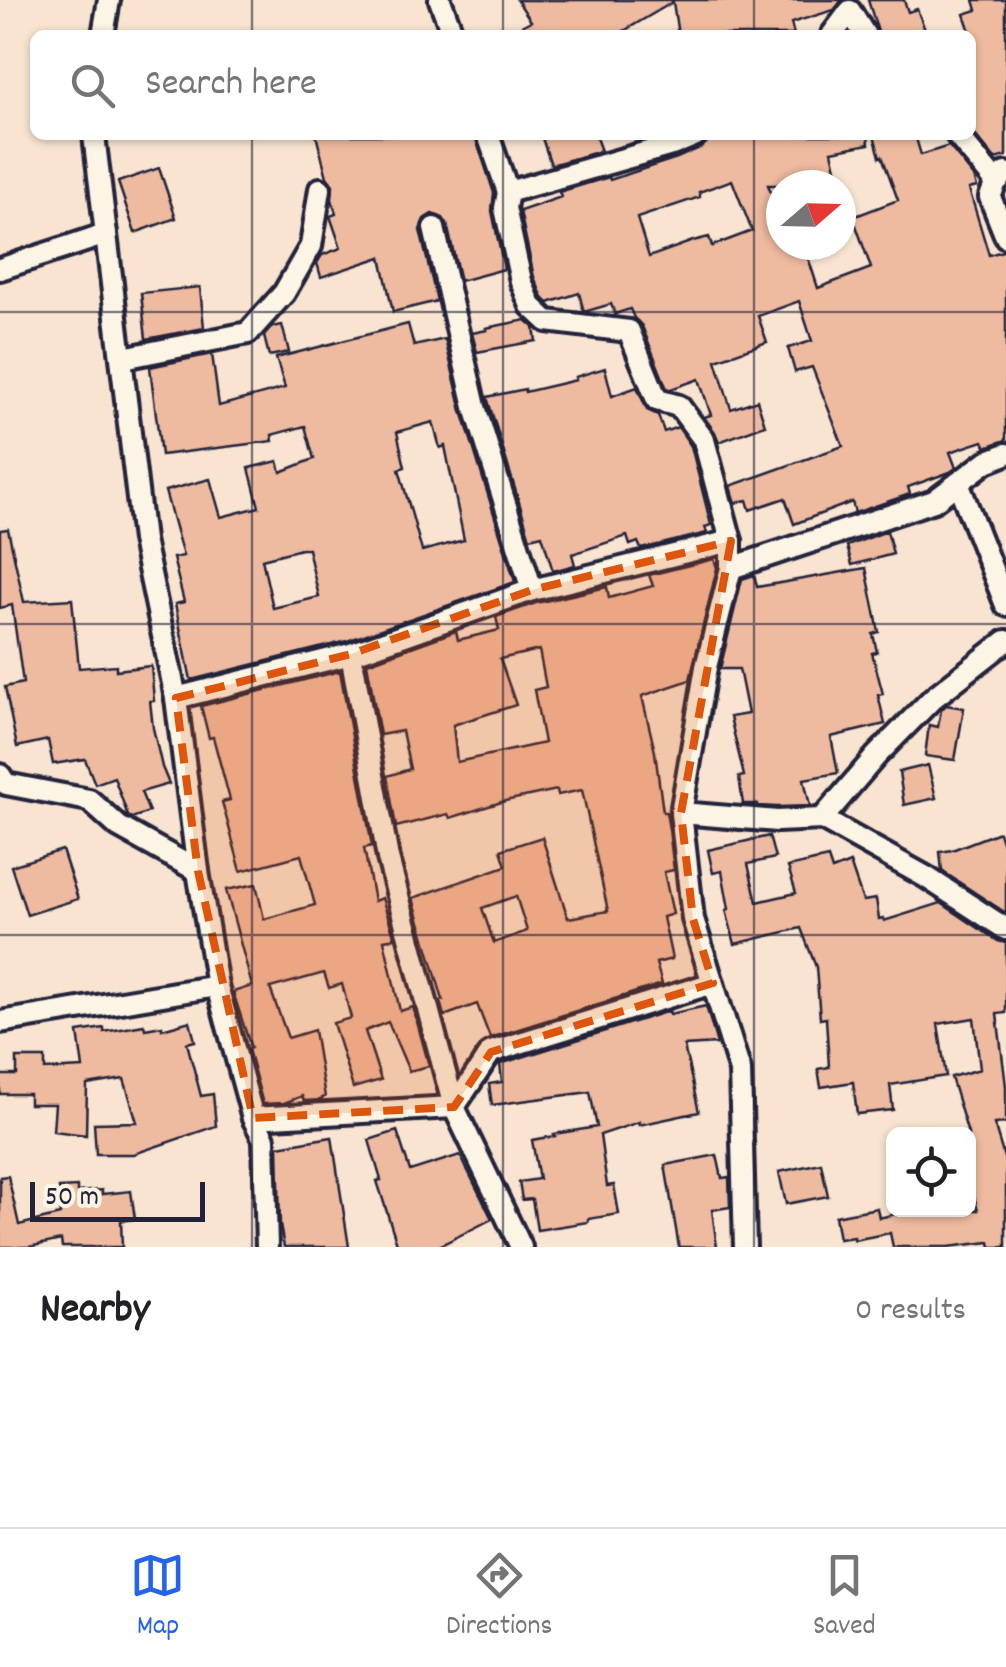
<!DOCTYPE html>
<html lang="en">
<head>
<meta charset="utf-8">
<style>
  :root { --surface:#fff; --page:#f2f2f2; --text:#202124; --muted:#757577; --line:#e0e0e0; --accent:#2563eb }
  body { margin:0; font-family:Dekko,sans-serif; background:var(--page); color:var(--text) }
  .controls { position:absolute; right:30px; bottom:30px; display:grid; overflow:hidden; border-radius:15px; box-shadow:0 2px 8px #0004 }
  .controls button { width:90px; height:90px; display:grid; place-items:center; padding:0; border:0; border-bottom:2px solid var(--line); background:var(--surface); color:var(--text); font:50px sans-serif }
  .compass { position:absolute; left:766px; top:170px; width:90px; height:90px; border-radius:50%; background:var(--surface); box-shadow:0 2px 8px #0004; rotate:70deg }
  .scale { position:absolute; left:30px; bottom:25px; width:175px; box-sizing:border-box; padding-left:10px; border:5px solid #22223b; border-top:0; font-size:28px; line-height:35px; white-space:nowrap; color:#22223b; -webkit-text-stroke:8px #fcf5e5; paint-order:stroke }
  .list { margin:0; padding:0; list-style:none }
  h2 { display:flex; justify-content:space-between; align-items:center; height:130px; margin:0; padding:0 40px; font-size:42px }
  h2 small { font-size:32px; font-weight:400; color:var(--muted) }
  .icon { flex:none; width:55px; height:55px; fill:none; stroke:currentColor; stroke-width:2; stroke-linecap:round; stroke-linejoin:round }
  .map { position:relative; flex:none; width:1006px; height:1247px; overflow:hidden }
  .search { position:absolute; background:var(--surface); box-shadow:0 2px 8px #0004; left:30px; right:30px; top:30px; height:110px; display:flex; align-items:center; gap:25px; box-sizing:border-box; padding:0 35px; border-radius:15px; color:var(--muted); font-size:38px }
  .sheet { height:280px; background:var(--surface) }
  nav { display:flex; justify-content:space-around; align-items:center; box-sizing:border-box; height:140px; border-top:2px solid var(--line); background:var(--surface); font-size:28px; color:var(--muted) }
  nav a { display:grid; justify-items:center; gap:5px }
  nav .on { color:var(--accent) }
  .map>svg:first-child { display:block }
  .building { fill:#efbba0; stroke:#22223b; stroke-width:2.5; fill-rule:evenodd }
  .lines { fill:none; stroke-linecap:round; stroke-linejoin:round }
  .minor-casing { stroke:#22223b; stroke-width:28 }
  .minor { stroke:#fcf5e5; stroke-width:20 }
  .marked { fill:#de560e; fill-opacity:0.2; stroke:#de560e; stroke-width:8; stroke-dasharray:20 12; stroke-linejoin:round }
  .grid { fill:none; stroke:#22223b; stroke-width:2.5; stroke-opacity:0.55 }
</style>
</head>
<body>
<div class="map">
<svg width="1006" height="1247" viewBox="0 0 1006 1247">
  <rect width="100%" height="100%" fill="#f8e4d0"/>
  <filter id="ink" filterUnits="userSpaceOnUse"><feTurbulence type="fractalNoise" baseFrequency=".01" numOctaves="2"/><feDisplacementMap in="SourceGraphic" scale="20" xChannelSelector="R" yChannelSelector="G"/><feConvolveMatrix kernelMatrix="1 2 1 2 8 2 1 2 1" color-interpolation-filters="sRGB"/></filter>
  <g filter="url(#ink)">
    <g class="building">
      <path d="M 517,0 L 842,0 L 834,10 L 791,23 L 794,35 L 678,35 L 673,2 L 617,35 L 503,35 L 531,21 Z"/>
      <path d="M 868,0 L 904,0 L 908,12 L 917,9 L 927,35 L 879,35 Z"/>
      <path d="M 974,0 L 1006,0 L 1006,156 L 995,159 L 971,130 L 971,34 L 964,14 L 977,10 Z"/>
      <path d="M 316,135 L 475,135 L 494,193 L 492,211 L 504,269 L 460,281 L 447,224 L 443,218 L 432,214 L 424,219 L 420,230 L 437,301 L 393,312 L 381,257 L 321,277 L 317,263 L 322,255 L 341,248 L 330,216 L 336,214 L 332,199 L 333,185 L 327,177 Z"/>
      <path d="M 541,135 L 595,135 L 601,151 L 551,165 Z"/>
      <path d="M 710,135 L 868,135 L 869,144 L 832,151 L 837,173 L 819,177 L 821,185 L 768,185 L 781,218 L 781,245 L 804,245 L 818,288 L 871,268 L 853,217 L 898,200 L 882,156 L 880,157 L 874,135 L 915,135 L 921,155 L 949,146 L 974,177 L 977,187 L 969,189 L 989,255 L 1006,250 L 1006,440 L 986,447 L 983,441 L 950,452 L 956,468 L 950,472 L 908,487 L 910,494 L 855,513 L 852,502 L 794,524 L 785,498 L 750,510 L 747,500 L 735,503 L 730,486 L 843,446 L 812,367 L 795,372 L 788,348 L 812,341 L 799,301 L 758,316 L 767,342 L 716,360 L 731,409 L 757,400 L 765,425 L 719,442 L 715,432 L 704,417 L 711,415 L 699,379 L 671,389 L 667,389 L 642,326 L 634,318 L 630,309 L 615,314 L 611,304 L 584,312 L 579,293 L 548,303 L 543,298 L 534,277 L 520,211 L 561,197 L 559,192 L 609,177 L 610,180 L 677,158 L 702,147 L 707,142 ZM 732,180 L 752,231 L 712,246 L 709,237 L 693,241 L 649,257 L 637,218 L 700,197 L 699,192 Z"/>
      <path d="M 159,168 L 176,218 L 135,233 L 118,182 Z"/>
      <path d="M 200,287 L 204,328 L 146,339 L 141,293 Z"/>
      <path d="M 526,320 L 534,327 L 536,341 L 477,352 L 472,333 L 487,330 L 486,328 Z"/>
      <path d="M 408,324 L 414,346 L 445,339 L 462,411 L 515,582 L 347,641 L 191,680 L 175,604 L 184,602 L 173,558 L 183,556 L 165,491 L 210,479 L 221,517 L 259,507 L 249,468 L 278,461 L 281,472 L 314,459 L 305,426 L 272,435 L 273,441 L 161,455 L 150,367 L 212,354 L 219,406 L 285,388 L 276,358 ZM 433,422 L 440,448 L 445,446 L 464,540 L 422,551 L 399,469 L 405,467 L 397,432 ZM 301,549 L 308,549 L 319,597 L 273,608 L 262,559 Z"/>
      <path d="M 282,325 L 289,352 L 269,356 L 264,336 L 272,327 Z"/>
      <path d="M 605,368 L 612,396 L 637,387 L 647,410 L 658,415 L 664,432 L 678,427 L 691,446 L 711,525 L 705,527 L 707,533 L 641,549 L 638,542 L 630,545 L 627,536 L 572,554 L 575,565 L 553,571 L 542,535 L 530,538 L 487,397 L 525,389 L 525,392 L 576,380 L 575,377 Z"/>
      <path d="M 8,529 L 24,602 L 72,599 L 79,668 L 116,665 L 116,670 L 151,666 L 154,701 L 150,701 L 153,728 L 162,767 L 169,784 L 141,792 L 149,812 L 132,818 L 128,816 L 114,777 L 95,784 L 85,759 L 53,764 L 48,740 L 17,747 L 5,687 L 23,683 L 12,605 L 0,608 L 0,530 Z"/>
      <path d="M 887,531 L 893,554 L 852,565 L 847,546 Z"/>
      <path d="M 714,559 L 717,568 L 690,680 L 642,696 L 655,752 L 663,812 L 666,812 L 669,829 L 674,870 L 664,872 L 673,914 L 663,917 L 672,959 L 656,963 L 662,984 L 490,1038 L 477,1004 L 444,1016 L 440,1001 L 443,1000 L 413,898 L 506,866 L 501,850 L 542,837 L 568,918 L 608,911 L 594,846 L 582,790 L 558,795 L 557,790 L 505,801 L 450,818 L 448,814 L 396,827 L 387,776 L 410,769 L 402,731 L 380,735 L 367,663 L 456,631 L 458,640 L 499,630 L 496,617 L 536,603 L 607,587 L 609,598 L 653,586 L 649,575 ZM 539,650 L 546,687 L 534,690 L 544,743 L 457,762 L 453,725 L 516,705 L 500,659 ZM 516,896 L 527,931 L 494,943 L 482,908 Z"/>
      <path d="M 866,568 L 879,632 L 873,634 L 877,652 L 872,653 L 883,694 L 878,695 L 885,724 L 831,737 L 838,773 L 804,779 L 810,806 L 777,807 L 758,806 L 758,804 L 743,804 L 739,777 L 744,776 L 730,717 L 748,714 L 739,669 L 720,669 L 742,579 L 754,575 L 757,587 Z"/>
      <path d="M 340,671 L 372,846 L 364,848 L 374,901 L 382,898 L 395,938 L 384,940 L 400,1011 L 413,1007 L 429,1066 L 409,1071 L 388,1022 L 365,1031 L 381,1080 L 353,1088 L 333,1023 L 351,1018 L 342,984 L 329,988 L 324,973 L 270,988 L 288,1038 L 314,1030 L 325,1097 L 322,1098 L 322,1100 L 304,1101 L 302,1096 L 284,1103 L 263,1104 L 248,1049 L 251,1048 L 233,992 L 252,986 L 226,890 L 256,884 L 264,919 L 315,905 L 301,855 L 241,871 L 222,802 L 230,800 L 213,737 L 209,738 L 201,706 Z"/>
      <path d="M 946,705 L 964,708 L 955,760 L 925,756 L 929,725 L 938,727 L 941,710 Z"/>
      <path d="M 928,765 L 936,798 L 904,805 L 899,772 Z"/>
      <path d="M 999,832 L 1006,853 L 1006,913 L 942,871 L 940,852 L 952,850 Z"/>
      <path d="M 769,836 L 775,858 L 748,864 L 757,902 L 796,893 L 788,867 L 828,858 L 832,870 L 850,863 L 863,901 L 876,899 L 879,919 L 883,918 L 884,921 L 941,903 L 998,941 L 1006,943 L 1006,1013 L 997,1014 L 1006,1086 L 1006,1123 L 994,1124 L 1006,1164 L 1006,1247 L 991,1247 L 990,1242 L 948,1247 L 893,1247 L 890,1233 L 854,1240 L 854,1237 L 839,1239 L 835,1216 L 877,1208 L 879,1218 L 912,1210 L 978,1210 L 968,1176 L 968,1134 L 951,1077 L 980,1069 L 974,1018 L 938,1024 L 946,1076 L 890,1085 L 893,1110 L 857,1114 L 853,1082 L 821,1087 L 818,1069 L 829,1067 L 826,1018 L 820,1019 L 816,967 L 801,928 L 735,944 L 726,910 L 729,909 L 722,871 L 713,873 L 708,850 Z"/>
      <path d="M 62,850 L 78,899 L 27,915 L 11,866 Z"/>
      <path d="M 706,1006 L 717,1044 L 684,1046 L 699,1112 L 639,1125 L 639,1122 L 600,1135 L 607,1186 L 614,1185 L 619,1214 L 588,1219 L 588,1222 L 537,1230 L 532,1199 L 522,1200 L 519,1182 L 539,1179 L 532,1140 L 555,1136 L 554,1134 L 597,1127 L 590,1092 L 492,1105 L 489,1084 L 502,1082 L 500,1064 L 669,1011 L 670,1014 Z"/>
      <path d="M 190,1021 L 195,1041 L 187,1043 L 201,1096 L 213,1094 L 216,1126 L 134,1154 L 96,1154 L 94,1123 L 137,1122 L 124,1079 L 87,1085 L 86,1135 L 53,1131 L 55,1104 L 29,1104 L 29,1094 L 0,1094 L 0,1075 L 17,1075 L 17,1058 L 45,1058 L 45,1070 L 83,1068 L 78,1032 L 104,1028 L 104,1032 L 144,1025 L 145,1029 L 162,1026 L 162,1029 Z"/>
      <path d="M 397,1131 L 410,1171 L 460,1155 L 492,1219 L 437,1247 L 398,1247 L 377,1181 L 381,1180 L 369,1140 Z"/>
      <path d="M 332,1137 L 349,1247 L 284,1247 L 280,1225 L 278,1146 Z"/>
      <path d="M 717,1155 L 722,1178 L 729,1177 L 730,1207 L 712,1210 L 717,1247 L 679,1247 L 665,1165 Z"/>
      <path d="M 821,1163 L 828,1196 L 786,1204 L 779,1172 Z"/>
      <path d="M 8,1176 L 19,1225 L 60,1215 L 59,1188 L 77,1187 L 77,1192 L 102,1190 L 102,1194 L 131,1191 L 135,1219 L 121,1221 L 122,1247 L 62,1247 L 61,1240 L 29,1247 L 0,1247 L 0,1177 Z"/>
    </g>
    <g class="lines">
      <g class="minor-casing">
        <g id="minor">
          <path d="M 440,0 L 453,35"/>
          <path d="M 103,35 L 109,0"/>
          <path d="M 832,35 L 850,11 L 865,35"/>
          <path d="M 94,135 L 143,540 L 176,698 L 198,871 L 217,986 L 253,1118 L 264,1139 L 267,1247"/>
          <path d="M 488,135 L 508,192"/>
          <path d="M 696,135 L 672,145 L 508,192 L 505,208 L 521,281 L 531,306 L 547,321 L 629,331 L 657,400 L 679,406 L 704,440 L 731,541"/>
          <path d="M 957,135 L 996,182"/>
          <path d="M 1006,173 L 996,182 L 990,197 L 1006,237"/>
          <path d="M 434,228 L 475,407 L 532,590"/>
          <path d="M 0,269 L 106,234"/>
          <path d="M 123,358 L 248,333 L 284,293 L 311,246 L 320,189"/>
          <path d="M 958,483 L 1006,605"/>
          <path d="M 731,568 L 706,667 L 681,813 L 777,821 L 822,819"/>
          <path d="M 1006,641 L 933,698 L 876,756 L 822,819 L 926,877 L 1006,929"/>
          <path d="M 351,654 L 388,858 L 454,1107 L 521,1247"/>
          <path d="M 176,698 L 351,654 L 532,590 L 731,541 L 731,568 L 934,501 L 986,462 L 1006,454"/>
          <path d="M 0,775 L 6,784 L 89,800 L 119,827 L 198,871"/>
          <path d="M 681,813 L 693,919 L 740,1071 L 745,1247"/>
          <path d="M 0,1022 L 217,986"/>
          <path d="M 253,1118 L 454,1107 L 491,1052 L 713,983"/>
        </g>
      </g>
      <use href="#minor" class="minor"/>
    </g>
  </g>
  <path class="marked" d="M 731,541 L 681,813 L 693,919 L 713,983 L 491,1052 L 454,1107 L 253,1118 L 198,871 L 176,698 L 351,654 L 532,590 Z"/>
  <path class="grid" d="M 252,0 L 252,35M 503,0 L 503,35M 754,0 L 754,35M 252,135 L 252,1247M 503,135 L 503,1247M 754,135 L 754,1247M 0,312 L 1006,312M 0,624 L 1006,624M 0,935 L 1006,935"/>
</svg>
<div class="controls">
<button><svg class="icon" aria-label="locate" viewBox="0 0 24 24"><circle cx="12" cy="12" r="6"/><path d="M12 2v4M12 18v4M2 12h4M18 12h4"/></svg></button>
</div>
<svg class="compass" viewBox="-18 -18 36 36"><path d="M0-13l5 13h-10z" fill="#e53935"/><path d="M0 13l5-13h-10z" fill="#757577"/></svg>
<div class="scale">50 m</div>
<div class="search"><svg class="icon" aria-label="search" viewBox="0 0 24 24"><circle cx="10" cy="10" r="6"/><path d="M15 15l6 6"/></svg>Search here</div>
</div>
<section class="sheet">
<h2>Nearby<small>0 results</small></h2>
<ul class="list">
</ul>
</section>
<nav>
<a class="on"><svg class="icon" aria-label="map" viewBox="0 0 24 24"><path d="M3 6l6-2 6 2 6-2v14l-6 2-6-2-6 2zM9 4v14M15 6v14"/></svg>Map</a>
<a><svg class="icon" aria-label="directions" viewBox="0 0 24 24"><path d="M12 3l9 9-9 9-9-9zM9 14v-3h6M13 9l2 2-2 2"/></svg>Directions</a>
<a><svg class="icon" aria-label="saved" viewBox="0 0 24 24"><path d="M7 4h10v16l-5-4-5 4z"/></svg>Saved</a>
</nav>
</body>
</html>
